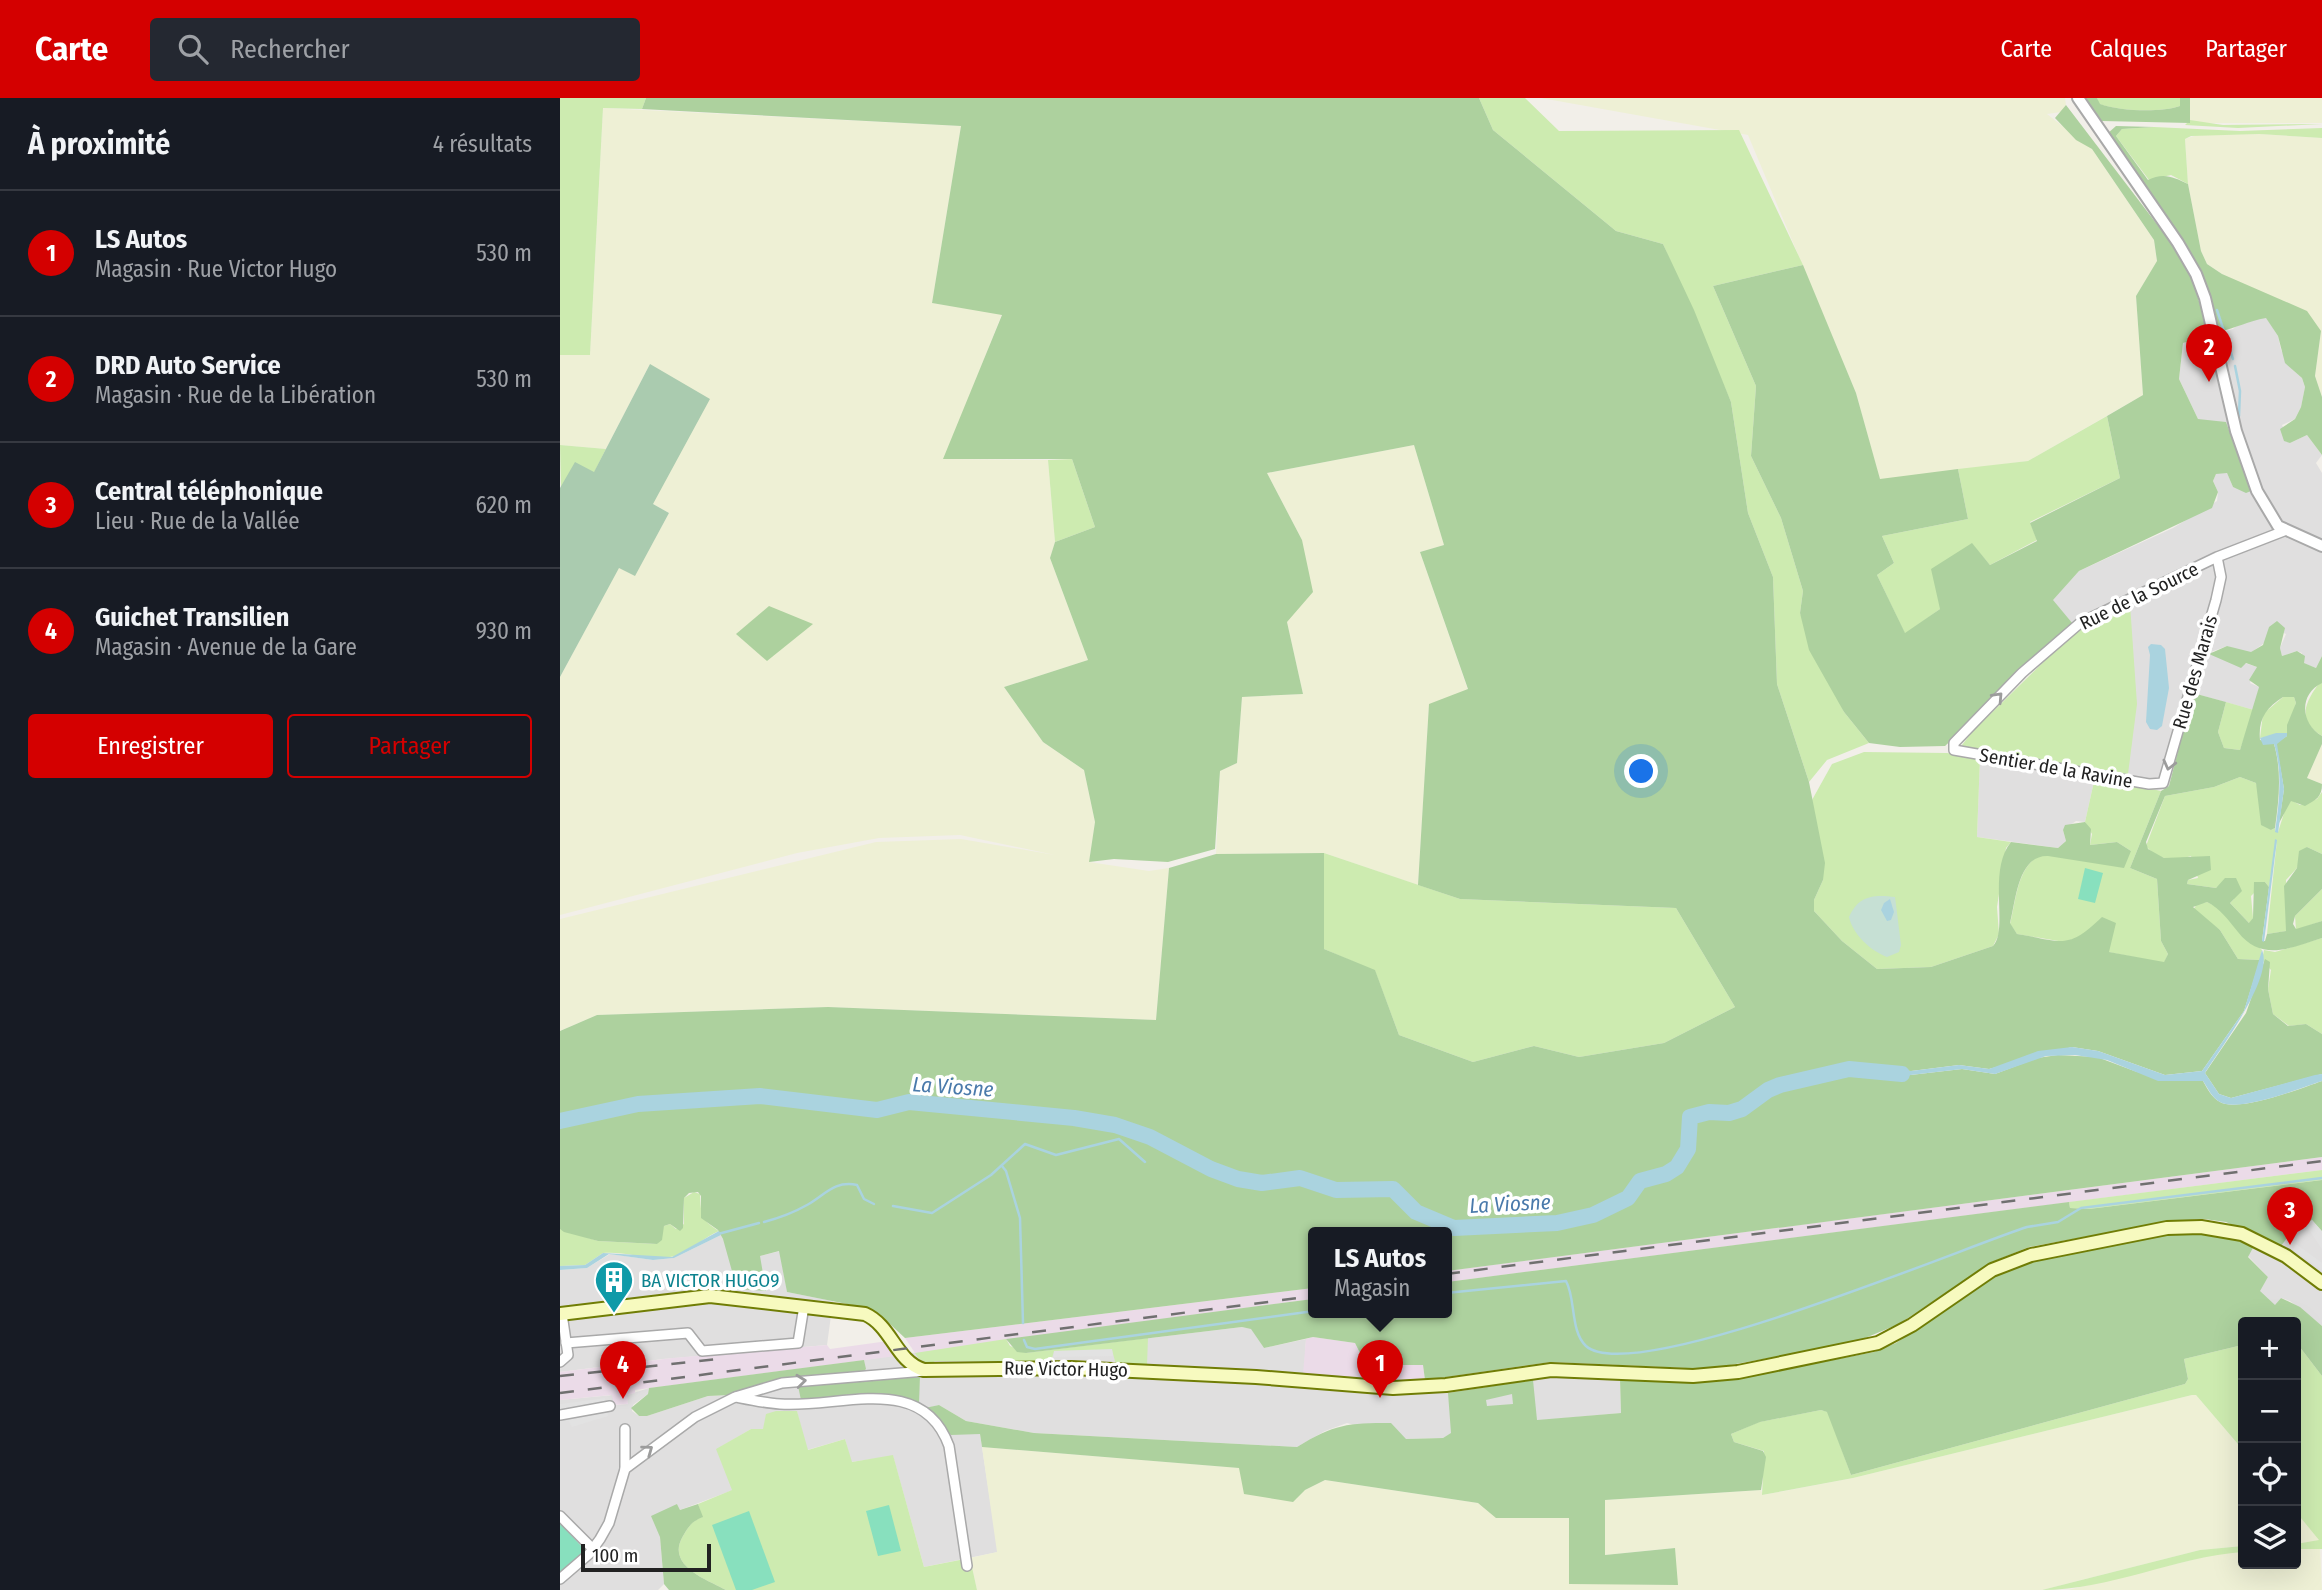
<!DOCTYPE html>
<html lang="fr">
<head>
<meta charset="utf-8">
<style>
  :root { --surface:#171b24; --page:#242831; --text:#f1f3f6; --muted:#9ea1a6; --line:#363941; --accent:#d40000 }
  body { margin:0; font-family:"Fira Sans Condensed",sans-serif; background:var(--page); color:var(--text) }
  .controls { position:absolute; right:21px; bottom:21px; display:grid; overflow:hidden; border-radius:7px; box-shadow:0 7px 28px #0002 }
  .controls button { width:63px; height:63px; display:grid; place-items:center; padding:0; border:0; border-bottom:2px solid var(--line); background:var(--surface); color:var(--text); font:35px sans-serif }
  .scale { position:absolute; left:21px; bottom:18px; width:130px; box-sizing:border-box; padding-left:7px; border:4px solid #222; border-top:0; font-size:19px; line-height:24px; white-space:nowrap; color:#222; -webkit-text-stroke:5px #fff; paint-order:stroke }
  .you { position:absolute; left:1082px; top:674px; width:24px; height:24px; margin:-18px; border:5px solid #fff; border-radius:50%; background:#1a73e8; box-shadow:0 0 0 10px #1a73e833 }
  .badge { display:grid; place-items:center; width:46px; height:46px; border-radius:50%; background:var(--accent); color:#fff; font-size:23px; font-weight:700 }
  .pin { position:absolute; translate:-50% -58px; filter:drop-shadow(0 2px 4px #0008) }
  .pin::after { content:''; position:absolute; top:37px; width:24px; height:21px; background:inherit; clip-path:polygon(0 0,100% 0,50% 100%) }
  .popup { position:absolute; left:748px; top:1129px; width:144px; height:91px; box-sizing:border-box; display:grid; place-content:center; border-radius:7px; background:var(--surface); filter:drop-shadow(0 2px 5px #0005); font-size:23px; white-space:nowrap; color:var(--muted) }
  .popup b { font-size:26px; color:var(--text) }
  .popup::after { content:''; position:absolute; left:50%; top:100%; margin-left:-14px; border:14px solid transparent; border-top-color:var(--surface) }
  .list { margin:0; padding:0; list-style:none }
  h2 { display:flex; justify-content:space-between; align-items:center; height:91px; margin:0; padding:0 28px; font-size:30px }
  h2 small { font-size:23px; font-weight:400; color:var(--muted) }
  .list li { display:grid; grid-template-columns:46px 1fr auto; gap:21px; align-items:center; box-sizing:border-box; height:126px; padding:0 28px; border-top:2px solid var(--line) }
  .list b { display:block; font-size:26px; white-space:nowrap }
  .list p { margin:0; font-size:23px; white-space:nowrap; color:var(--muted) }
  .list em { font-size:23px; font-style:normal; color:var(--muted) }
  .actions { display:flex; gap:14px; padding:21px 28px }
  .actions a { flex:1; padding:16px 0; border:2px solid var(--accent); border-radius:7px; text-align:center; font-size:24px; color:var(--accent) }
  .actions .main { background:var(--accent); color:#fff }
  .icon { flex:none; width:38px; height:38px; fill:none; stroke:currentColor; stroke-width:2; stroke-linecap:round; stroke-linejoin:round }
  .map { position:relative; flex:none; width:1762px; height:1492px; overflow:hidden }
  header { display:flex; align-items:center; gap:42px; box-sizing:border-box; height:98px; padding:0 35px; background:var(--accent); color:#fff }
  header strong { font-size:33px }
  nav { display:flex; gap:38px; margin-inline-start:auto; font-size:24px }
  .search { width:490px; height:63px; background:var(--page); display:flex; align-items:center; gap:18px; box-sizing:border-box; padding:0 24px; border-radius:7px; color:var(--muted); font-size:26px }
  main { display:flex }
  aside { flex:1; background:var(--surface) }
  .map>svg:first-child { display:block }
  .residential { fill:#e0dfdf; fill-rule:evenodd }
  .industrial { fill:#ebdbe8 }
  .farmland { fill:#eef0d5 }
  .grass { fill:#cdebb0 }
  .forest { fill:#add19e; fill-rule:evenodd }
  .wetland { fill:#c6e0d4 }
  .cemetery { fill:#aacbaf }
  .pitch { fill:#88e0be }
  .parking { fill:#e2e2e2 }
  .water { fill:#aad3df }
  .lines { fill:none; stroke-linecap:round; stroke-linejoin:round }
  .stream { stroke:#aad3df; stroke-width:2.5 }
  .river { stroke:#aad3df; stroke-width:16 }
  .minor-casing { stroke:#a9a9a9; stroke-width:12 }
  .tertiary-casing { stroke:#a9a9a9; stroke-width:14 }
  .secondary-casing { stroke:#707d05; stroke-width:16 }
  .minor { stroke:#fff; stroke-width:9 }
  .tertiary { stroke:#fff; stroke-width:10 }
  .secondary { stroke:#f7fabf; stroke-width:12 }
  .rail { stroke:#707070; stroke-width:2.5; stroke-dasharray:14 14; stroke-linecap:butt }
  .oneway { stroke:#9c9c9c }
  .labels { text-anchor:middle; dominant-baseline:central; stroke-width:7; stroke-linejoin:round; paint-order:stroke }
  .street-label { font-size:19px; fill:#222; stroke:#fff }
  .culture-label { font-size:19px; fill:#0d838f; stroke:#fff; text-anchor:start }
  .water-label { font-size:21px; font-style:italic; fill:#4a7aab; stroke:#fff }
</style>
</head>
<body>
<header>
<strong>Carte</strong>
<div class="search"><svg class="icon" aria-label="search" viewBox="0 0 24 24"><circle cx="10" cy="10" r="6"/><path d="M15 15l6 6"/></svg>Rechercher</div>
<nav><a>Carte</a><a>Calques</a><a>Partager</a></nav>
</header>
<main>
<aside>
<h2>À proximité<small>4 résultats</small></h2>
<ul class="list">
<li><span class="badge">1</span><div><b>LS Autos</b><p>Magasin · Rue Victor Hugo</p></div><em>530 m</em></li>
<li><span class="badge">2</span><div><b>DRD Auto Service</b><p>Magasin · Rue de la Libération</p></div><em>530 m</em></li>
<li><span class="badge">3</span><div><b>Central téléphonique</b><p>Lieu · Rue de la Vallée</p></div><em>620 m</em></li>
<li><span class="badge">4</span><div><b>Guichet Transilien</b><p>Magasin · Avenue de la Gare</p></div><em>930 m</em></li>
</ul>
<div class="actions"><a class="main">Enregistrer</a><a>Partager</a></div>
</aside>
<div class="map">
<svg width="1762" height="1492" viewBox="0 0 1762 1492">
  <rect width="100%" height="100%" fill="#f2efe9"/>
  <g class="residential">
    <path d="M 1706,219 L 1718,238 L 1721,252 L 1732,271 L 1742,280 L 1745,289 L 1741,309 L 1735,321 L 1722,327 L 1730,345 L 1747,337 L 1762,357 L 1756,365 L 1762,375 L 1762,558 L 1756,570 L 1743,565 L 1742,555 L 1737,553 L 1722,558 L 1720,550 L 1726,536 L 1709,529 L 1707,543 L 1689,556 L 1667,548 L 1651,554 L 1697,569 L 1690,585 L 1699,589 L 1694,612 L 1633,595 L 1609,688 L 1606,691 L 1590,693 L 1535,679 L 1525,724 L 1516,723 L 1503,732 L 1506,743 L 1498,750 L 1417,739 L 1420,660 L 1570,507 L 1517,531 L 1492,502 L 1519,473 L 1613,430 L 1657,403 L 1658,394 L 1653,383 L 1656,376 L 1662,373 L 1667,375 L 1673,389 L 1690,393 L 1676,356 L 1638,321 L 1619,281 L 1623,245 L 1673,231 L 1679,225 Z"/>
    <path d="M 1752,1122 L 1762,1134 L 1762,1228 L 1730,1203 L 1721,1200 L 1715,1208 L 1699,1193 L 1708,1179 L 1688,1158 L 1694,1148 L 1727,1140 Z"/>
    <path d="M 161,1137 L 163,1141 L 200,1158 L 220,1153 L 227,1194 L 273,1203 L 267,1247 L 103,1261 L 0,1274 L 0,1172 L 27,1170 L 50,1156 L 93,1162 L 114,1160 Z"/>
    <path d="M 682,1229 L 691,1230 L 704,1250 L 746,1241 L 744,1276 L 838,1284 L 991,1264 L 1052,1265 L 1051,1280 L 1060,1281 L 1061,1315 L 929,1327 L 898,1332 L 883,1340 L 846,1341 L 787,1325 L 765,1333 L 737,1349 L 474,1335 L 406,1323 L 379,1307 L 365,1311 L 420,1336 L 438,1454 L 364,1469 L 333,1358 L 291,1364 L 285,1341 L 247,1352 L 237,1314 L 203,1331 L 191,1331 L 162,1348 L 173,1392 L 120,1412 L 117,1406 L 100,1439 L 104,1486 L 98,1492 L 0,1492 L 0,1302 L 53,1297 L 54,1307 L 67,1306 L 67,1297 L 89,1290 L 88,1296 L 73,1307 L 72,1313 L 79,1318 L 87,1318 L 148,1298 L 170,1297 L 225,1282 L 305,1273 L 304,1262 L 446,1241 L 450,1248 L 466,1255 ZM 360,1279 L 358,1304 L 339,1299 Z"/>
  </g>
  <g class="industrial">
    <path d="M 1762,1059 L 1762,1072 L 887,1184 L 886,1173 Z"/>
    <path d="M 753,1190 L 753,1201 L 355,1255 L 345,1240 Z"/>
    <path d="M 753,1239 L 795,1245 L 801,1257 L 836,1256 L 863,1267 L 865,1282 L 838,1284 L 743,1276 L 746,1241 Z"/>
    <path d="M 328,1243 L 336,1258 L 75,1292 L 75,1295 L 67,1297 L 68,1306 L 54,1307 L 52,1297 L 0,1302 L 0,1274 L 112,1260 L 267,1247 L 270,1251 Z"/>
  </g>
  <g class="farmland">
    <path d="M 981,0 L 1505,0 L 1506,7 L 1501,14 L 1487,16 L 1532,51 L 1594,142 L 1597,164 L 1576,198 L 1583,297 L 1468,363 L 1320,382 L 1296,295 L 1188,37 Z"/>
    <path d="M 1630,0 L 1762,0 L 1762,25 L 1639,25 L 1630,22 Z"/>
    <path d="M 43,10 L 401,28 L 372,205 L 442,216 L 384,361 L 488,362 L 495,444 L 490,460 L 528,562 L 444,589 L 483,644 L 524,672 L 535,724 L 529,764 L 589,773 L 609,770 L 596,922 L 268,909 L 37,917 L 0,933 L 0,821 L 316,744 L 401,741 L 495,757 L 400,737 L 319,740 L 237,755 L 0,817 L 0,579 L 59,469 L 75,477 L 109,415 L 93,406 L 90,266 L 46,351 L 0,347 L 0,257 L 30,257 Z"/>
    <path d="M 1699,36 L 1762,40 L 1762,299 L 1755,278 L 1761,233 L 1662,176 L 1647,166 L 1641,153 L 1628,86 L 1625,41 L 1637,37 Z"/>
    <path d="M 854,347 L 884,447 L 860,454 L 908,592 L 869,607 L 858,787 L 764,755 L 656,756 L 660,673 L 677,665 L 682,599 L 743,596 L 727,524 L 742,442 L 707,375 Z"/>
    <path d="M 1762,646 L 1762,686 L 1747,680 Z"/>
    <path d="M 1632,1297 L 1636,1297 L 1683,1352 L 1683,1448 L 1640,1452 L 1482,1492 L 417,1492 L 410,1460 L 437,1454 L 422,1349 L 680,1370 L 745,1392 L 765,1382 L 918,1405 L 937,1420 L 1009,1420 L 1009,1485 L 1117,1487 L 1114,1450 L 1045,1457 L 1045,1402 L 1201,1392 L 1203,1397 L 1293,1380 Z"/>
    <path d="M 1736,1414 L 1759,1441 L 1759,1443 L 1736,1446 Z"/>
    <path d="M 1736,1451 L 1760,1451 L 1762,1492 L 1508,1492 L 1661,1455 L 1683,1454 L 1683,1466 L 1736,1466 Z"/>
  </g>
  <g class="grass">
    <path d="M 0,0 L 86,0 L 82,11 L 43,10 L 30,257 L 0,257 Z"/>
    <path d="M 919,0 L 965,0 L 999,33 L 1179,32 L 1243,167 L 1153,188 L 1196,288 L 1191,358 L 1221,420 L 1243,493 L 1240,515 L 1284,614 L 1309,645 L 1267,662 L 1249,684 L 1217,586 L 1213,479 L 1188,415 L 1171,304 L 1103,146 L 1056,133 L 933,32 Z"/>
    <path d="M 1537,0 L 1620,0 L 1620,8 C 1600,15 1560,13 1539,6 Z"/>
    <path d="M 1630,22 L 1663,27 L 1762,26 L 1678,30 L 1625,27 Z"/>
    <path d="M 1594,29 L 1680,33 L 1762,30 L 1762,40 L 1699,36 L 1631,38 L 1625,41 L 1628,86 L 1611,77 L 1589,82 L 1556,38 L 1562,31 Z"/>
    <path d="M 1547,318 L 1560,380 L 1470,424 L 1477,442 L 1430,467 L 1412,446 L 1380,511 L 1345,536 L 1317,477 L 1334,465 L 1322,438 L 1408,421 L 1398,371 L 1468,363 Z"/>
    <path d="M 0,347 L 46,351 L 34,375 L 1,391 Z"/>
    <path d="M 512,361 L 535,429 L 495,444 L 488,362 Z"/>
    <path d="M 1570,506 L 1577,606 L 1568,676 L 1404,652 L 1402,647 L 1412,634 L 1517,531 Z"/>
    <path d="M 1760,584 L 1762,585 L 1762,638 C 1736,622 1745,604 1760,584 Z"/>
    <path d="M 1723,599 L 1734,599 L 1736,605 L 1727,635 L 1700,640 L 1703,616 Z"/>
    <path d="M 1666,604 L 1694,612 L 1680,652 L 1664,650 L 1658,634 Z"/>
    <path d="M 1304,654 L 1387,655 L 1420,660 L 1417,739 L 1451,744 L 1446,750 L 1437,809 L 1439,836 L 1433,848 L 1371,869 L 1317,871 L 1282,843 L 1254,813 L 1254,802 L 1263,782 L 1252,702 L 1272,666 Z"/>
    <path d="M 1535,679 L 1601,693 L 1570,770 L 1597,781 L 1601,843 L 1608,856 L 1604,865 L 1548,854 L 1521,839 L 1504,844 L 1457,836 L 1450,826 C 1456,803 1457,770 1479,758 L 1571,753 L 1557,744 L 1530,747 L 1532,736 L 1525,724 Z"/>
    <path d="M 1680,679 L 1696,685 L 1711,732 L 1715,730 L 1715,734 L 1718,734 L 1727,706 L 1731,702 L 1740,707 L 1757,701 L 1762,694 L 1762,756 L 1747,749 L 1737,770 L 1726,782 L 1727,833 L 1707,836 L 1717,742 L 1709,789 L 1705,784 L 1691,798 L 1693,820 L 1690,826 L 1670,805 L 1674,801 L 1661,786 L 1656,790 L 1627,786 L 1628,782 L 1638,780 L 1631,758 C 1615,764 1597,762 1586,748 L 1605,698 L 1654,689 Z"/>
    <path d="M 764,755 L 900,801 L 1116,810 L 1175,909 L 1104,945 L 1019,959 L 974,948 L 913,964 L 839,937 L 815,873 L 764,851 Z"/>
    <path d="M 1762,791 L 1762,823 L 1736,832 L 1735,818 Z"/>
    <path d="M 1647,804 L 1659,810 L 1702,852 L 1700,862 L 1678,861 L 1660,832 L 1633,812 L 1637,806 Z"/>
    <path d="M 1762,840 L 1762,936 L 1746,926 L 1729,928 L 1713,916 L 1708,891 L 1711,872 L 1702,862 L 1704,852 L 1715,854 Z"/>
    <path d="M 1762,1072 L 1762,1082 L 1529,1111 L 1510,1110 L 1509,1104 Z"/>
    <path d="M 134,1094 L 140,1096 C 141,1117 141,1122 159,1133 C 143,1139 131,1154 115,1158 C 92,1164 67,1153 43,1155 L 25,1167 L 0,1168 L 0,1131 L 38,1143 L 97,1146 L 104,1128 L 110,1126 L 116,1131 L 124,1126 L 124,1100 Z"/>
    <path d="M 588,1240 L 587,1267 L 556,1267 L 552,1252 L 494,1253 L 491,1264 L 375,1263 L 370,1266 L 359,1261 L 355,1255 L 446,1241 L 450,1248 L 466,1255 Z"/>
    <path d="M 1736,1244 L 1762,1278 L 1762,1451 L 1736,1451 L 1736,1446 L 1759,1442 L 1736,1414 Z"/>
    <path d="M 1678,1248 L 1683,1254 L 1683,1352 L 1636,1297 L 1632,1297 L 1293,1380 L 1202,1397 L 1204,1353 L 1174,1344 L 1171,1336 L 1199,1324 L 1261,1312 L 1268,1314 L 1291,1377 L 1625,1286 L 1628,1281 L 1624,1261 Z"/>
    <path d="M 216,1313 L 237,1313 L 248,1352 L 285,1341 L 292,1364 L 333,1357 L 364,1469 L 410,1460 L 417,1492 L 166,1492 C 148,1482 105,1468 123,1438 C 129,1428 131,1424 142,1419 L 138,1406 L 172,1392 L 156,1351 L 191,1331 L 203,1331 L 206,1316 Z"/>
    <path d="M 1683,1448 L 1683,1454 C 1615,1459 1550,1492 1482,1492 L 1640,1452 Z"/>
  </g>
  <g class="forest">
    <path d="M 86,0 L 919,0 L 933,32 L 1056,133 L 1103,146 L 1134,212 L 1171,304 L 1188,415 L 1213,479 L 1217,586 L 1249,684 L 1265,765 L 1263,782 L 1254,802 L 1254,813 L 1282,843 L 1317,871 L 1371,869 L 1433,848 C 1449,831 1427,773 1451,744 L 1498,750 L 1506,743 L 1503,732 L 1505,727 L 1525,724 L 1531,731 L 1530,747 L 1557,744 L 1571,753 L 1564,770 L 1488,758 C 1458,757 1456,802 1450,825 L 1457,836 C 1502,843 1507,853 1542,819 L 1556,825 L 1549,854 L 1604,864 L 1608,856 L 1601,843 L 1597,781 L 1570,770 L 1601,693 L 1609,688 L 1633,595 L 1666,604 L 1658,634 L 1664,650 L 1680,652 L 1699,589 L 1689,582 L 1697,569 L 1686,565 L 1681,570 L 1649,556 L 1667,548 L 1691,554 L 1703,547 L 1709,529 L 1717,523 L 1725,530 L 1720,550 L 1722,558 L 1737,553 L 1745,558 L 1744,565 L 1756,570 L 1762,558 L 1762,585 C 1739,596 1740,625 1762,638 L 1762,646 L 1747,680 L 1762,686 C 1762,699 1756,702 1745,708 L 1731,703 L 1719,725 L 1724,691 L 1716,645 L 1727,638 L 1727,627 L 1736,605 L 1734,599 L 1723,599 C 1706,610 1698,621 1700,642 L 1714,646 C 1722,674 1719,701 1715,730 L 1711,732 L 1701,727 L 1696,685 L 1680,679 L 1654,689 L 1605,698 L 1586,744 L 1588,751 L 1604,760 L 1650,758 L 1651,772 L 1628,782 L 1627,786 L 1656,790 L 1665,780 L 1676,780 L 1682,793 L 1670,805 L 1689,825 L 1693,820 L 1694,784 L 1705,784 L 1709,789 L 1702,843 L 1705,843 L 1707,836 L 1726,833 L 1724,788 L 1737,770 L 1739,753 L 1747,749 L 1762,756 L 1762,791 L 1735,818 L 1733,826 L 1736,831 L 1762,823 L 1762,840 C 1731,850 1701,864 1678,834 C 1668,822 1661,811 1647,804 L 1633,809 L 1660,832 L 1678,861 L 1700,862 L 1684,913 L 1642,973 L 1605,977 L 1538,953 L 1512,949 L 1429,971 L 1399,967 L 1351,973 L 1324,971 L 1324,977 L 1342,978 L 1402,971 L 1435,976 L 1477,960 L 1498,957 L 1537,959 L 1577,974 L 1643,983 C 1647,990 1652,1000 1660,1004 C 1678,1015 1742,990 1762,983 L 1762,1059 L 887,1173 L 886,1134 L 754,1134 L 753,1190 L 345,1240 L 318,1215 L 302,1209 L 227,1194 L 219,1153 L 200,1158 L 206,1193 L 177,1191 L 163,1141 L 158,1132 L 141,1120 L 141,1098 L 138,1094 L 129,1095 L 124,1100 L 123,1130 L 120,1133 L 110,1126 L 104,1128 L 102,1142 L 97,1146 L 38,1143 L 4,1134 L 0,1131 L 0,933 L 37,917 L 268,909 L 596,922 L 609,770 L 656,756 L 764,755 L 764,851 L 815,872 L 839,937 L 913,964 L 974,948 L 1019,959 L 1104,945 L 1175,909 L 1116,810 L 900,801 L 858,787 L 869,606 L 908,591 L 860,454 L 884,447 L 854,347 L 707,375 L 742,442 L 753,494 L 727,524 L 743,596 L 682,599 L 677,665 L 660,673 L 655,751 L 608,764 L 554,761 L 529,764 L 535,724 L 524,672 L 483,644 L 444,589 L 528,562 L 490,460 L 495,444 L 535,429 L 512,361 L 383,361 L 442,217 L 372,205 L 401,28 L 82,11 Z"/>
    <path d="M 1523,0 L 1537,0 L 1540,6 C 1560,13 1600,15 1620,8 L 1620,0 L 1630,0 L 1630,25 L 1542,23 L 1538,22 Z"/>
    <path d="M 1506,7 L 1612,146 L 1632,179 L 1649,238 L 1623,245 L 1619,281 L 1638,321 L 1666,324 L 1691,393 L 1686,395 L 1673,389 L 1667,375 L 1656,376 L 1653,383 L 1658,394 L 1652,410 L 1519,473 L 1493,502 L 1513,526 L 1385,648 L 1340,649 L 1309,645 L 1284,614 L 1249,552 L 1240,515 L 1243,493 L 1221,420 L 1191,358 L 1196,288 L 1153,188 L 1243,167 L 1296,295 L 1320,381 L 1398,371 L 1408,421 L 1322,438 L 1334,465 L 1317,477 L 1345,535 L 1380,511 L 1371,471 L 1412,445 L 1430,467 L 1477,443 L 1470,425 L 1560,380 L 1547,318 L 1583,297 L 1576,198 L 1597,163 L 1594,142 L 1532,51 L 1516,42 L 1495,20 Z"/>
    <path d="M 1556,28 L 1594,29 L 1562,31 L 1556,38 L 1588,82 C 1603,74 1614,79 1628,86 L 1641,153 L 1647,166 L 1662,176 L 1747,213 L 1761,233 L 1755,278 L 1762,299 L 1762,357 L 1747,337 L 1730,345 L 1724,343 L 1720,331 L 1735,321 L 1741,309 L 1745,289 L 1742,280 L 1725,265 L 1718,238 L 1706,220 C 1688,223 1676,230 1659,234 C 1639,156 1600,107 1551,44 L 1547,36 Z"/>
    <path d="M 209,508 L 253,526 L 207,563 L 176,536 Z"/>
    <path d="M 1705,861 L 1710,864 L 1708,891 L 1713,916 L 1728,928 L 1746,926 L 1762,936 L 1762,976 L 1671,1000 L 1659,996 L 1645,975 L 1686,915 Z"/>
    <path d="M 1762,1082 L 1762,1134 L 1752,1122 L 1727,1140 L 1721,1148 L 1666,1124 L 1644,1121 L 1605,1124 L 1469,1149 L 1432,1164 L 1339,1226 L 1293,1245 L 1148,1271 L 991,1264 L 865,1282 L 863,1267 L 840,1267 L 835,1256 L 801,1257 L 795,1245 L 753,1239 L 704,1250 L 691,1231 L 682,1229 L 466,1255 L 457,1254 L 446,1241 L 753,1201 L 754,1214 L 886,1214 L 887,1184 L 1509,1104 L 1510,1110 L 1529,1111 Z"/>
    <path d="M 1610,1135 L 1658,1135 L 1694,1148 L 1688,1159 L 1708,1179 L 1700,1193 L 1715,1207 L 1721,1200 L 1740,1209 L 1762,1228 L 1762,1278 L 1736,1244 L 1736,1224 L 1683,1224 L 1683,1254 L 1678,1248 L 1624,1261 L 1628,1281 L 1625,1286 L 1291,1377 L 1267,1314 L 1261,1312 L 1200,1324 L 1171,1336 L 1174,1344 L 1203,1353 L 1206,1359 L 1201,1392 L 1045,1402 L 1045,1457 L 1115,1450 L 1118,1487 L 1009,1486 L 1009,1420 L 936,1420 L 918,1405 L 765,1382 L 745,1392 L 733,1404 L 684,1396 L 679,1370 L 422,1349 L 420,1336 L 391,1337 L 365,1310 L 379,1307 L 406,1323 L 474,1335 L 737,1349 C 775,1326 787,1325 831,1325 L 846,1341 L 883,1340 L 891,1335 L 888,1295 L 973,1282 L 977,1322 L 1061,1315 L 1060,1281 L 1119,1284 L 1184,1279 L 1314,1254 L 1336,1245 L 1445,1171 L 1478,1160 ZM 952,1296 L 953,1306 L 927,1308 L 926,1302 Z"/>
    <path d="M 304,1262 L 306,1271 L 303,1274 L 225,1282 L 170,1297 L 148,1298 L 87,1318 L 79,1318 L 71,1310 L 88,1296 L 89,1290 Z"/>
    <path d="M 360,1279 L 359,1305 L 339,1299 L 241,1302 L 238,1288 Z"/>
    <path d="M 117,1406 L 120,1412 L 138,1406 L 143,1419 C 131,1424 129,1428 123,1438 C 105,1468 148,1482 166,1492 L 109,1492 L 104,1486 L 100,1439 L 91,1418 Z"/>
  </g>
  <path class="wetland" d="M 1335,799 L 1341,847 L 1339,854 L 1327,859 C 1311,853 1293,837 1289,819 C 1298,798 1313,796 1335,799 Z"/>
  <path class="cemetery" d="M 90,266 L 150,301 L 93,406 L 109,415 L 75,478 L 59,470 L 0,579 L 0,390 L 15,364 L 34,374 Z"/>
  <g class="pitch">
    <path d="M 1525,770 L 1543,775 L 1535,805 L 1518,801 Z"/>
    <path d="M 329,1407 L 341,1453 L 318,1458 L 306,1413 Z"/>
    <path d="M 189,1413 L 215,1484 L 192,1492 L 176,1492 L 152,1427 Z"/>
    <path d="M 0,1425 L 23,1450 L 21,1457 L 0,1475 Z"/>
  </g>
  <g class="parking">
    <path d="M 1752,1122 L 1762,1133 L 1762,1151 L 1746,1127 Z"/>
    <path d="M 1736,1146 L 1762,1165 L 1762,1172 L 1733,1152 Z"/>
    <path d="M 552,1251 L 553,1258 L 494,1259 L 494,1253 Z"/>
    <path d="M 45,1300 L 48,1318 L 12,1329 L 8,1322 L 0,1323 L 0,1306 Z"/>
  </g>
  <g class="water">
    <path d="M 1591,546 L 1601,547 L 1605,551 L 1609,590 L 1602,628 L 1597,632 L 1590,631 L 1586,624 L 1590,557 L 1588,549 Z"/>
    <path d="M 1716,635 L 1727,635 L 1727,638 L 1717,646 L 1724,691 L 1718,735 L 1715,734 C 1719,705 1723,676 1714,646 L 1703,647 L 1700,640 Z"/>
    <path d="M 1715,741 L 1717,742 L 1704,844 L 1702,843 Z"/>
    <path d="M 1330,801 L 1334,814 L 1331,822 L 1327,823 L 1321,812 L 1324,805 Z"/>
    <path d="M 1702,852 C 1714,880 1661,949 1645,975 L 1659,996 L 1671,1000 L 1755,977 L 1762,976 L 1762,983 C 1741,990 1678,1015 1660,1004 C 1652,1000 1648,990 1643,983 L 1598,983 L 1547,962 L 1515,957 L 1486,958 L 1435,976 L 1402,971 L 1342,978 L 1324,976 L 1324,971 L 1351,973 L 1399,967 L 1429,971 L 1478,953 L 1512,949 L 1538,953 L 1605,977 L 1642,973 L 1684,913 Z"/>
    <path d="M 159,1133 L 161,1137 L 114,1160 L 93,1162 L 49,1156 L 27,1170 L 0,1172 L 0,1168 L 25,1167 L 43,1155 L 112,1159 Z"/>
  </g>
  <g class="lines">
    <g class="stream">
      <path d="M 1657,212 L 1673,261"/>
      <path d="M 1675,268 L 1680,293 L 1679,318"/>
      <path d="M 442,1068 L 446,1073 L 460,1120 L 463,1225"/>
      <path d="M 333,1108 L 372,1115 L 431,1077 L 465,1046 L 496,1057 L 559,1041 L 585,1064"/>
      <path d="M 204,1124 C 219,1120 233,1115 247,1107 C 264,1098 274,1082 297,1087 L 304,1101 L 314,1106"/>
      <path d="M 158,1136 L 199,1125"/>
      <path d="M 886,1195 L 1006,1183 C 1016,1201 1010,1233 1026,1248 C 1073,1290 1401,1150 1467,1129 L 1498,1124 L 1521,1110 L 1762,1080"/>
      <path d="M 464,1242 L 467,1249 L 475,1251 L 754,1213"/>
    </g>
    <path class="river" d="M 0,1023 L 78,1006 L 200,998 L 317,1012 L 349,1004 L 514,1020 L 555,1027 L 590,1039 L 651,1071 L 678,1081 L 702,1085 L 740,1080 L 776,1092 L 833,1091 L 856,1114 L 894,1130 L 997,1125 L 1033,1117 L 1068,1100 L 1080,1083 L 1106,1076 L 1117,1069 L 1128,1051 L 1130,1019 L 1149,1014 L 1169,1015 L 1182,1011 L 1208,992 L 1220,987 L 1289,971 L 1342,976"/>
    <g class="minor-casing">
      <g id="minor">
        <path d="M 1657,459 L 1661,479 L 1656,502 L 1603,685 L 1589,686 L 1394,652 L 1394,645 L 1462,575 L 1520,525 L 1657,459 L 1724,433"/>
        <path d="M 6,1245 L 128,1235 L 142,1253 L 238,1245 L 244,1208"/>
        <path d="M 0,1264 L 8,1257 L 2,1216"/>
        <path d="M 176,1299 C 191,1302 205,1305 220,1306 C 278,1311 362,1273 389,1348 L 407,1468"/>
        <path d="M 0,1317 L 50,1308"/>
        <path d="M 65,1331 L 65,1371"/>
        <path d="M 0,1418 L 33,1451"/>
        <path d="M 0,1481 L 29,1456 L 40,1441 L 49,1425 L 65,1371 L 135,1319 L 175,1299 L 222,1285 L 365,1273"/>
      </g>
    </g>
    <g class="tertiary-casing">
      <path id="tertiary" d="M 1518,0 L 1618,145 L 1636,176 L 1645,200 L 1676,333 L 1697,393 L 1718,428 L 1762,448"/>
    </g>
    <g class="secondary-casing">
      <path id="secondary" d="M 0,1216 L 150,1198 L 305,1216 C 332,1228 336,1264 364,1272 L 511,1270 L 696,1279 L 833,1290 L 886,1287 L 991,1272 L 1133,1278 L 1178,1274 L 1318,1245 L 1352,1227 L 1432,1172 L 1471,1157 L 1607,1130 L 1641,1129 L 1682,1136 L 1726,1158 L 1762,1185"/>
    </g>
    <use href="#minor" class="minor"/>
    <use href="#tertiary" class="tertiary"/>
    <use href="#secondary" class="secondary"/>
    <g class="rail">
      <path d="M 886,1176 L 1762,1063"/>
      <path d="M 0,1278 L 157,1261"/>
      <path d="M 0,1295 L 754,1198"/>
    </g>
  </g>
  <defs><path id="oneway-chevron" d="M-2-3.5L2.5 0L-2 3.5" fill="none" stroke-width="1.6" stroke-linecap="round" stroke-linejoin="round" transform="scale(1.75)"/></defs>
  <g class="oneway">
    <use href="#oneway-chevron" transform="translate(1438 599) rotate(-47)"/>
    <use href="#oneway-chevron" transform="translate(1609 667) rotate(104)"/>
    <use href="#oneway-chevron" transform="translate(241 1283) rotate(-6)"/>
    <use href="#oneway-chevron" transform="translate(88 1352) rotate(-36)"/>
  </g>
  <defs>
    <g id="building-pin" transform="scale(2.0125)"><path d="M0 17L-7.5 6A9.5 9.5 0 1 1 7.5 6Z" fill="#0f9aa8" stroke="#fff"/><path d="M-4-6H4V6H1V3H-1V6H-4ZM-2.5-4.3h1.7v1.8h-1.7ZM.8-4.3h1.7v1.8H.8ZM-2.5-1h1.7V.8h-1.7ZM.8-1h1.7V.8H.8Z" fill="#fff"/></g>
  </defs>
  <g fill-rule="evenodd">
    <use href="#building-pin" x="54" y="1182"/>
  </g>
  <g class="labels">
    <g class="street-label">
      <text transform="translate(1579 498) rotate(-26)">Rue de la Source</text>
      <text transform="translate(1635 574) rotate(-74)">Rue des Marais</text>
      <text transform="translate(1496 670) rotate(10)">Sentier de la Ravine</text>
      <text transform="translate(506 1271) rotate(1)">Rue Victor Hugo</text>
    </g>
    <g class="culture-label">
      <text x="81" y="1182">BA VICTOR HUGO9</text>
    </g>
    <g class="water-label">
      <text transform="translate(393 989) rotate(4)">La Viosne</text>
      <text transform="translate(950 1106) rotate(-3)">La Viosne</text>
    </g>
  </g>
</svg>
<div class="controls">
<button>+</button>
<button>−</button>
<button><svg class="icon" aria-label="locate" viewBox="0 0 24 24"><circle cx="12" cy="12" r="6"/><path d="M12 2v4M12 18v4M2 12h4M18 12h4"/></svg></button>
<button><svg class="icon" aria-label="layers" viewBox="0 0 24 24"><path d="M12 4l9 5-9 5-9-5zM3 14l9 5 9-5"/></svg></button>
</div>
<div class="scale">100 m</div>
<div class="you"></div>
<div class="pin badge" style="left:820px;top:1300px">1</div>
<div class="popup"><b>LS Autos</b>Magasin</div>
<div class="pin badge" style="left:1649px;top:284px">2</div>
<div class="pin badge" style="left:1730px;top:1147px">3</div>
<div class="pin badge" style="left:63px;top:1301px">4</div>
</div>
</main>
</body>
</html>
